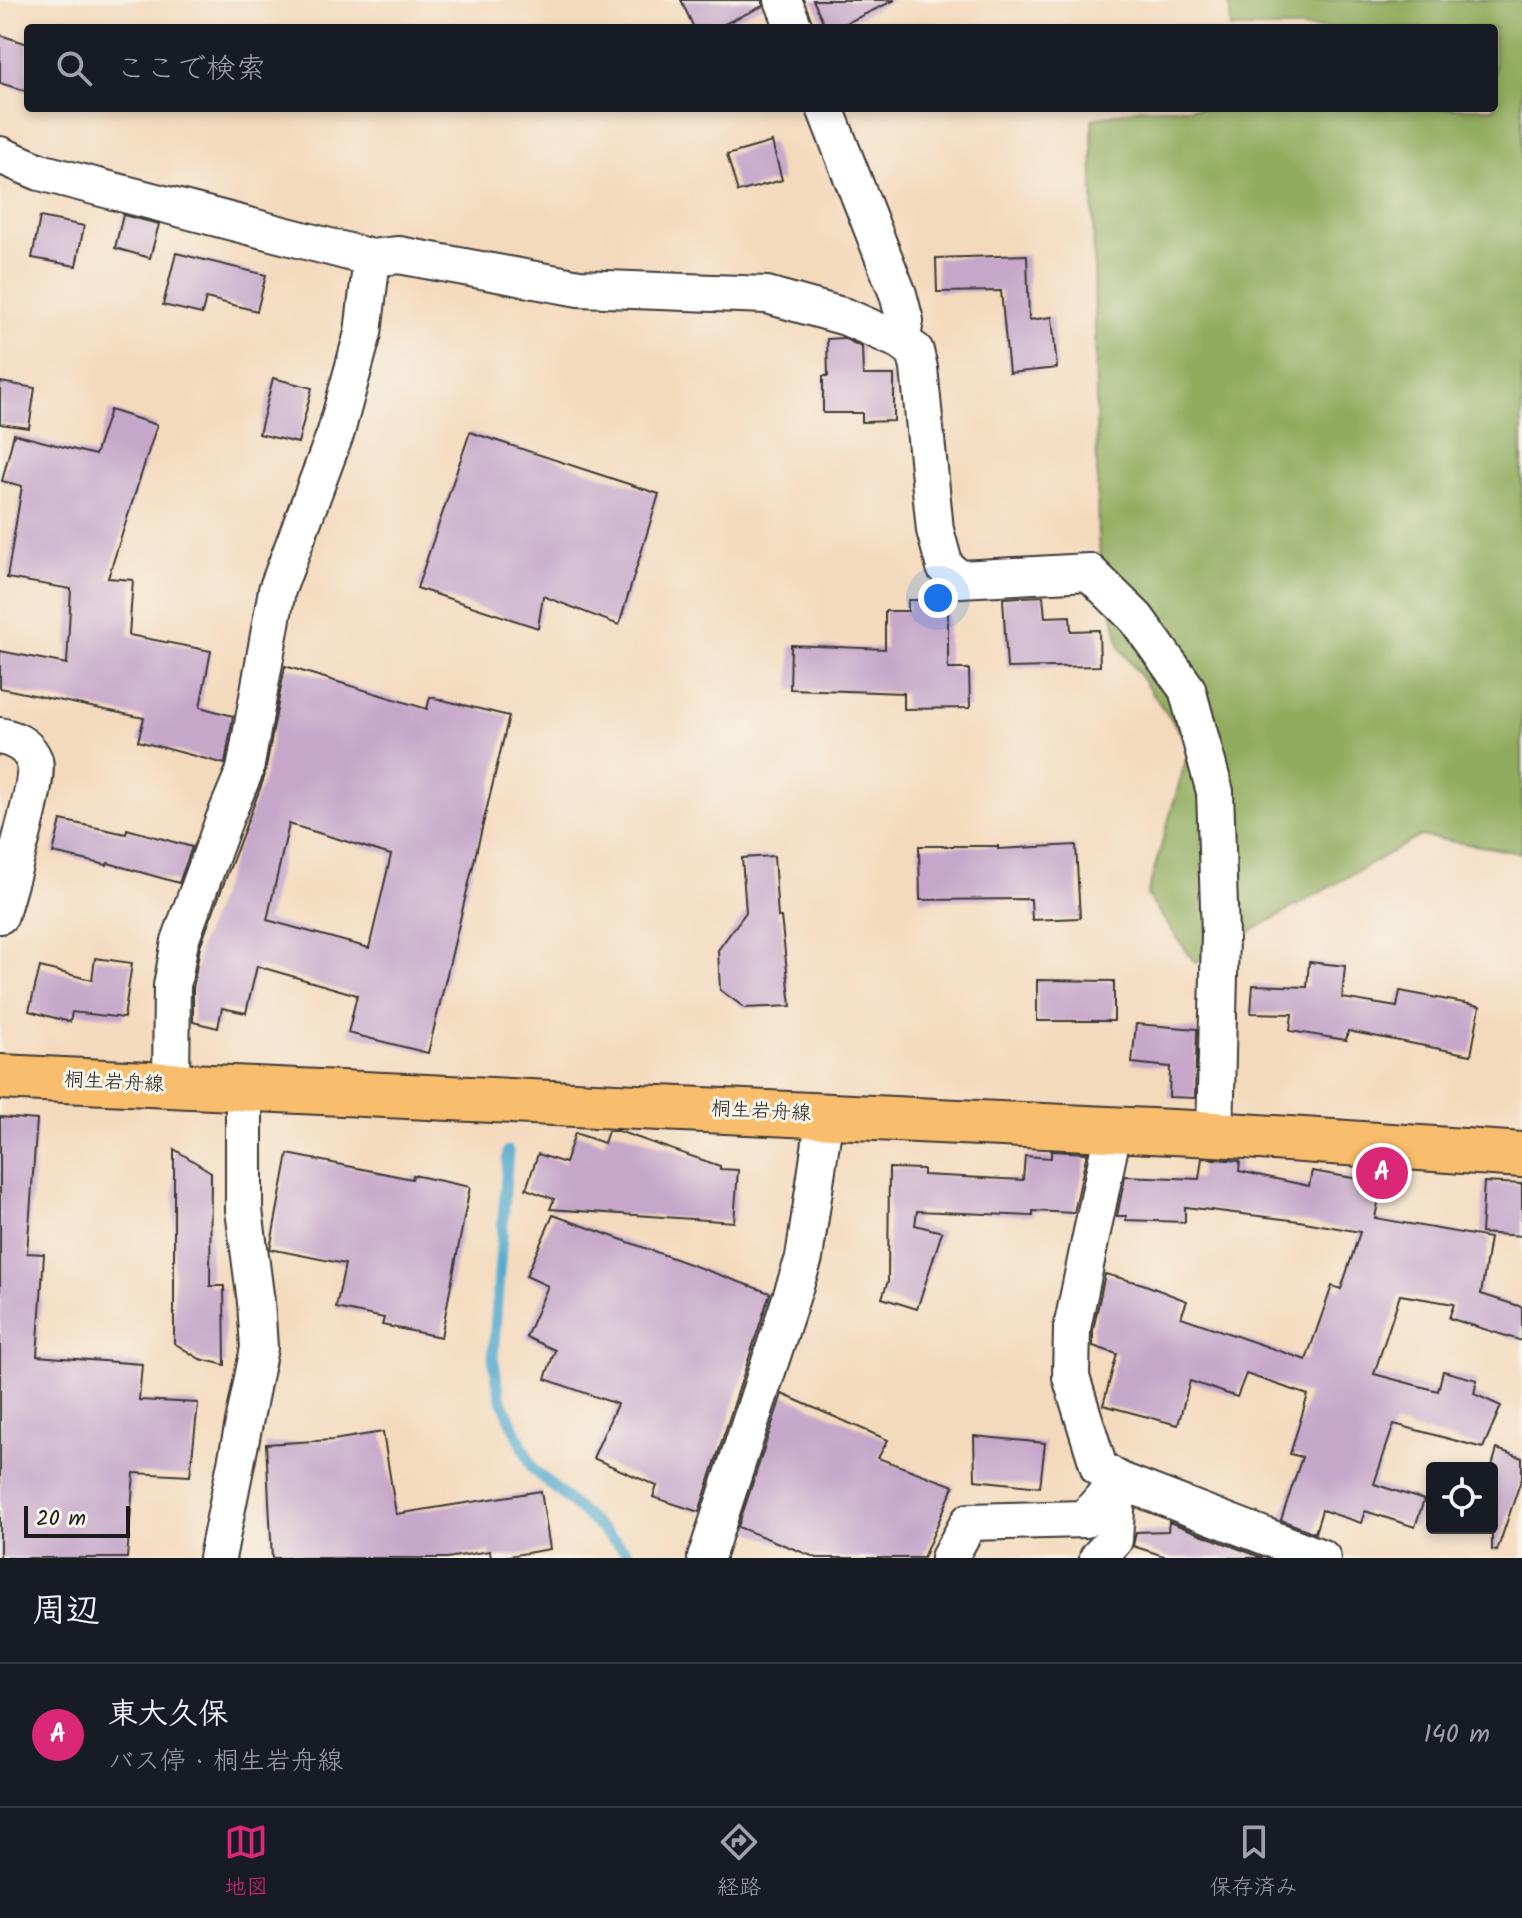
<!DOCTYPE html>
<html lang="ja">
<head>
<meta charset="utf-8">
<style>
  :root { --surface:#171b24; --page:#242831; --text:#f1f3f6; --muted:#9ea1a6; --line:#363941; --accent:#db2777 }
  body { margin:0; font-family:Kalam,"Klee One",sans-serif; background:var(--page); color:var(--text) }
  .controls { position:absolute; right:24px; bottom:24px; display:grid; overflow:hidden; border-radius:8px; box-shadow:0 4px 12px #0003 }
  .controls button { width:72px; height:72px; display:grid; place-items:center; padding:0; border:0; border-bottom:2px solid var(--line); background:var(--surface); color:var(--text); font:40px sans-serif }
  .scale { position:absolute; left:24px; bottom:20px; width:106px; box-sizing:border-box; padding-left:8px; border:4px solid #1c1c1c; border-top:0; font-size:22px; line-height:28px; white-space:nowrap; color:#1c1c1c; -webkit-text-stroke:6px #f7f3e8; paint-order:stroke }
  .you { position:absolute; left:938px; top:598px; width:28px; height:28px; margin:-20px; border:6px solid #fff; border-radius:50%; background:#1a73e8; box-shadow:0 0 0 12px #1a73e833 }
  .badge { display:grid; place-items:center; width:52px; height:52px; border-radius:50%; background:var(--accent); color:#fff; font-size:26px; font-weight:700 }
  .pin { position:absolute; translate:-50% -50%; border:4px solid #fff; box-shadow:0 2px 8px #0006 }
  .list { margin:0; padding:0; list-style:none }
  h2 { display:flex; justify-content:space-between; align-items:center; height:104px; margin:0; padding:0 32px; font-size:34px }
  h2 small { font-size:26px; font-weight:400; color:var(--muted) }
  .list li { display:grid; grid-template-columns:52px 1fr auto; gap:24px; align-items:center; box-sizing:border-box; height:144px; padding:0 32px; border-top:2px solid var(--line) }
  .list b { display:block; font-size:30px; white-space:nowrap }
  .list p { margin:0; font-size:26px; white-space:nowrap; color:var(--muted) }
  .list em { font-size:26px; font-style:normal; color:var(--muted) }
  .icon { flex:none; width:44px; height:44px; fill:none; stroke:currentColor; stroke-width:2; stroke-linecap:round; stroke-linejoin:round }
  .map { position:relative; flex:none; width:1522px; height:1558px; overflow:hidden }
  .search { position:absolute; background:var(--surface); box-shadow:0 4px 12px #0003; left:24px; right:24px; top:24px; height:88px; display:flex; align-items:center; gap:20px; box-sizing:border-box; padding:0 28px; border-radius:8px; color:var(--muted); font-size:30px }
  .sheet { height:248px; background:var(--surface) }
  nav { display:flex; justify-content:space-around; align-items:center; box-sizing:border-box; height:112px; border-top:2px solid var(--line); background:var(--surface); font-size:22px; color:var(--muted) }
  nav a { display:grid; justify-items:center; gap:4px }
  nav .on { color:var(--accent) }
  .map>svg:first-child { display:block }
  .forest { fill:#92ac5e; stroke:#57643d; stroke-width:2 }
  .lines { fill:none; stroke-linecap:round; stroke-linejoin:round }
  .stream { stroke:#51a8cd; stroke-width:11 }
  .building { fill:#c6a7ca; fill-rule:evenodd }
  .minor-casing { stroke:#3c3834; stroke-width:40 }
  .major-casing { stroke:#3c3834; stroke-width:48 }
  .minor { stroke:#fff; stroke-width:36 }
  .major { stroke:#f9be6d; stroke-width:44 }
  .labels { text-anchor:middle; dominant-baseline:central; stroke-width:6; stroke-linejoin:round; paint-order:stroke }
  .street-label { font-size:20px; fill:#1c1c1c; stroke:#f7f3e8 }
</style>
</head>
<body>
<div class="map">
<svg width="1522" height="1558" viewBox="0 0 1522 1558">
  <rect width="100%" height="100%" fill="#f7f3e8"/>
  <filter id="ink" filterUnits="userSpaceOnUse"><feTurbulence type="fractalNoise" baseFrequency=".0125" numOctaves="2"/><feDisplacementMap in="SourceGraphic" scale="16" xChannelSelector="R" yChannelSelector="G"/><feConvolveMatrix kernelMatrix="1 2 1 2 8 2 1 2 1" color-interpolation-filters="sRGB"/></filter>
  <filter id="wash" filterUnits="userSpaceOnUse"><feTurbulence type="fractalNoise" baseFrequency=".006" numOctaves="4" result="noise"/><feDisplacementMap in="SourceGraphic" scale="32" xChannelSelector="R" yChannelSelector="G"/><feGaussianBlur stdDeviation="1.8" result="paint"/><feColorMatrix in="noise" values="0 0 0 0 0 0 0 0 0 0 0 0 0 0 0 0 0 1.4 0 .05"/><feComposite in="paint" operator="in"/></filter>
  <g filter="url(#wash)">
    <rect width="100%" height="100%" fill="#f4dabd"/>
    <path class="forest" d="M 1229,0 L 1522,0 L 1522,853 L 1420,836 L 1195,963 L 1147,895 L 1190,746 L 1120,648 L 1098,542 L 1092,119 L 1141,108 L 1494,108 L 1494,28 L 1231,28 Z"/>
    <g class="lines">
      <path class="stream" d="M 508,1151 L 493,1358 L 500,1396 L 533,1469 L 634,1558"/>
    </g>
    <g id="blocks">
      <g class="building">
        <path d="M 681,0 L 762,0 L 763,6 L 716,28 L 694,28 Z"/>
        <path d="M 813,0 L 895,0 L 836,28 L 826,28 Z"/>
        <path d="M 0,35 L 28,44 L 28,92 L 0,83 Z"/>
        <path d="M 772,142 L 782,180 L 738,192 L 727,155 Z"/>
        <path d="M 123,215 L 159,224 L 150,258 L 115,248 Z"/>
        <path d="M 40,217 L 84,226 L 76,266 L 32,258 Z"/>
        <path d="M 176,253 L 266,275 L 257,311 L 206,298 L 202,314 L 163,305 Z"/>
        <path d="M 1027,255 L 1029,320 L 1052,317 L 1057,368 L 1009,373 L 1001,291 L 937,292 L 936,258 Z"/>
        <path d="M 843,338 L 862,347 L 863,375 L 894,375 L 894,421 L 862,422 L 862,413 L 823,413 L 823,376 L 828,376 L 827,339 Z"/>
        <path d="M 273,378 L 312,388 L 298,443 L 259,434 Z"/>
        <path d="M 0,382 L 35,388 L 29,428 L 0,424 Z"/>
        <path d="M 110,410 L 157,425 L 108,578 L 133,580 L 129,635 L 211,651 L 200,707 L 233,716 L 225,764 L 138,741 L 144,718 L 0,688 L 0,651 L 67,664 L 71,589 L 7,578 L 22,486 L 2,481 L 14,434 L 95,455 Z"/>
        <path d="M 470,432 L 659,494 L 619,625 L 543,596 L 538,628 L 417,588 Z"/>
        <path d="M 1043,596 L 1045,617 L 1070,616 L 1071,631 L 1099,630 L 1100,666 L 1007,668 L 1003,598 Z"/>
        <path d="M 908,600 L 948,600 L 948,669 L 969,669 L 970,708 L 904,709 L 904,693 L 790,689 L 791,645 L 885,649 L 885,611 L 908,611 Z"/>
        <path d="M 285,666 L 427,709 L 430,697 L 509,716 L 428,1053 L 348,1033 L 357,995 L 257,966 L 246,1013 L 222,1008 L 218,1028 L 193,1022 L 193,988 L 200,946 L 264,778 ZM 289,824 L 391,855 L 369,948 L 267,920 Z"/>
        <path d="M 61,820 L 126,834 L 127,829 L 192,847 L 179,883 L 108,863 L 107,865 L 53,853 Z"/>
        <path d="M 1076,845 L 1080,918 L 1032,920 L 1031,899 L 920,900 L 919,846 L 998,846 L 998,849 Z"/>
        <path d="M 774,856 L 778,917 L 781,917 L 791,1006 L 745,1008 L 720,990 L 718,950 L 746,912 L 742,858 Z"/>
        <path d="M 95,958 L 132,963 L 124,1018 L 72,1012 L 70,1022 L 29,1011 L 40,967 L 92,980 Z"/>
        <path d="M 1309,962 L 1345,966 L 1342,998 L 1397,1007 L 1400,991 L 1480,1006 L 1471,1055 L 1348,1031 L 1346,1040 L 1290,1031 L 1292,1014 L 1251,1013 L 1253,985 L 1307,987 Z"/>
        <path d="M 1037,980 L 1114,981 L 1114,1021 L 1037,1021 Z"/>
        <path d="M 1136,1024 L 1197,1029 L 1195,1098 L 1169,1097 L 1170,1067 L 1132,1063 Z"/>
        <path d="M 0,1117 L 37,1120 L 27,1253 L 44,1254 L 37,1356 L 142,1364 L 139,1400 L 198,1403 L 190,1476 L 134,1473 L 127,1558 L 0,1558 Z"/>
        <path d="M 608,1131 L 618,1131 L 720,1166 L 720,1169 L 738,1170 L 734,1222 L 550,1209 L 554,1199 L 526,1189 L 538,1154 L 565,1163 L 575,1133 L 604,1143 Z"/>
        <path d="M 174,1149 L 211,1172 L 210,1286 L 224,1286 L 225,1365 L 200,1359 L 174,1343 Z"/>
        <path d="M 1051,1151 L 1087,1153 L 1074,1213 L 1033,1211 L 1033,1216 L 917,1211 L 915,1225 L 942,1232 L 917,1309 L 882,1298 L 888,1281 L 889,1168 L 923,1169 L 923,1175 L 1023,1180 L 1025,1156 L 1051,1158 Z"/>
        <path d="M 288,1154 L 412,1179 L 413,1175 L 470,1187 L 441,1337 L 382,1325 L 384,1318 L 336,1308 L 345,1264 L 270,1249 Z"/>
        <path d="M 1202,1158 L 1240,1161 L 1239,1171 L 1309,1186 L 1312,1171 L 1382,1183 L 1375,1218 L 1490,1238 L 1481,1294 L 1522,1307 L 1522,1341 L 1449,1318 L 1454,1304 L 1400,1295 L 1374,1374 L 1438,1391 L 1443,1371 L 1477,1380 L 1474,1394 L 1501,1406 L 1483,1448 L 1394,1424 L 1374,1484 L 1424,1500 L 1415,1527 L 1365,1511 L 1361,1523 L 1322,1510 L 1315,1533 L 1281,1520 L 1302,1457 L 1290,1454 L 1308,1395 L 1246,1374 L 1237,1397 L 1190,1381 L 1178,1425 L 1103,1405 L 1117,1354 L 1093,1346 L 1093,1330 L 1105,1274 L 1143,1284 L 1187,1301 L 1181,1317 L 1306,1360 L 1332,1286 L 1341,1289 L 1360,1232 L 1299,1221 L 1185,1207 L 1185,1222 L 1126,1220 L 1126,1216 L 1117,1216 L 1125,1176 L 1199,1179 Z"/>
        <path d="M 1484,1182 L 1522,1184 L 1522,1236 L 1481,1233 Z"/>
        <path d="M 553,1215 L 770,1293 L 699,1512 L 653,1497 L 657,1486 L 593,1458 L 617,1404 L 545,1379 L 555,1350 L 526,1337 L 548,1286 L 526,1276 Z"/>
        <path d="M 782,1394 L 888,1440 L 878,1458 L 954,1486 L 923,1558 L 817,1558 L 738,1527 Z"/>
        <path d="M 383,1432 L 396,1514 L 541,1491 L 550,1549 L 498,1558 L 491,1558 L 490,1551 L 447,1558 L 272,1558 L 266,1444 L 333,1440 Z"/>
        <path d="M 974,1436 L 1045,1443 L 1040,1487 L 975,1480 Z"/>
        <path d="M 1497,1449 L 1522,1458 L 1522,1477 L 1497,1551 L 1492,1550 L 1492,1466 Z"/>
        <path d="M 1169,1522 L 1263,1558 L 1170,1558 L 1133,1546 L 1136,1532 L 1168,1531 Z"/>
      </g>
    </g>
  </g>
  <g filter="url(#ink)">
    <use href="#blocks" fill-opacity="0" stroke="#3c3834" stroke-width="2"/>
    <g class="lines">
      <g class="minor-casing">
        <g id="minor">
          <path d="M 783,0 L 794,28"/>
          <path d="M 825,108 L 898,294 L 905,321 L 901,341"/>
          <path d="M 0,155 L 40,172 L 372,258 L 399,255 L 579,288 L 767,295 L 846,317 L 901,341 L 915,351 L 919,368 L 935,530 L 945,567 L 960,579 L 1089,572 L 1136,618 L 1187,689 L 1215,792 L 1220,935 L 1215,1134"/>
          <path d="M 0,736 C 15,739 28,745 34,760 C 41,780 7,888 0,915"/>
          <path d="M 171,1085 L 172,986 L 180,941 L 224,820 L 245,770 L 277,590 L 336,432 L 363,333 L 372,258"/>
          <path d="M 1113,1131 L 1072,1328 L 1071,1377 L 1099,1468 L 1118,1480 L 1322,1558"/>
          <path d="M 217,1558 L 259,1348 L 256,1302 L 244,1210 L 244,1088"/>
          <path d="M 706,1558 L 804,1258 L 825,1115"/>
          <path d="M 949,1558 L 969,1522 L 1085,1519 L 1118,1480"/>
          <path d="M 1098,1558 L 1114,1540 L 1118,1480"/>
        </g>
      </g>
      <g class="major-casing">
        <path id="major" d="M 0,1077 L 1215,1134 L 1522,1155"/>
      </g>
      <use href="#minor" class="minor"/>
      <use href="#major" class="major"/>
    </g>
  </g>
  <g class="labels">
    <g class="street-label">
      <text transform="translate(114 1083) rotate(3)">桐生岩舟線</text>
      <text transform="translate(761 1112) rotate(3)">桐生岩舟線</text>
    </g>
  </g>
</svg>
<div class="controls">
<button><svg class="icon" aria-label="locate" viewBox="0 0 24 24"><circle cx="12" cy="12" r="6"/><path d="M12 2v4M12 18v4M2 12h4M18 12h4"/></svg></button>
</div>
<div class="scale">20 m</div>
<div class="you"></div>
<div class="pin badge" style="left:1382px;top:1173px">A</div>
<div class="search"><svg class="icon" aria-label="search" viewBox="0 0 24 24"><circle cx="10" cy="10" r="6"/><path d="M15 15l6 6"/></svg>ここで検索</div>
</div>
<section class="sheet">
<h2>周辺<small></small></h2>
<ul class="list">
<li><span class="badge">A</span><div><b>東大久保</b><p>バス停 · 桐生岩舟線</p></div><em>140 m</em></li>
</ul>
</section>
<nav>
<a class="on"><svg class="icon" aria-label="map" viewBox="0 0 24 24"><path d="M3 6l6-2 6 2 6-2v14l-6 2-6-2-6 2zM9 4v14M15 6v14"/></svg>地図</a>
<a><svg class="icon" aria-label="directions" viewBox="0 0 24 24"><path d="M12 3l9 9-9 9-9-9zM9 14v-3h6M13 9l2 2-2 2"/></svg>経路</a>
<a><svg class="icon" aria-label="saved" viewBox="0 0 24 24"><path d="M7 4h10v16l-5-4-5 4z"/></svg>保存済み</a>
</nav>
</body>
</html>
